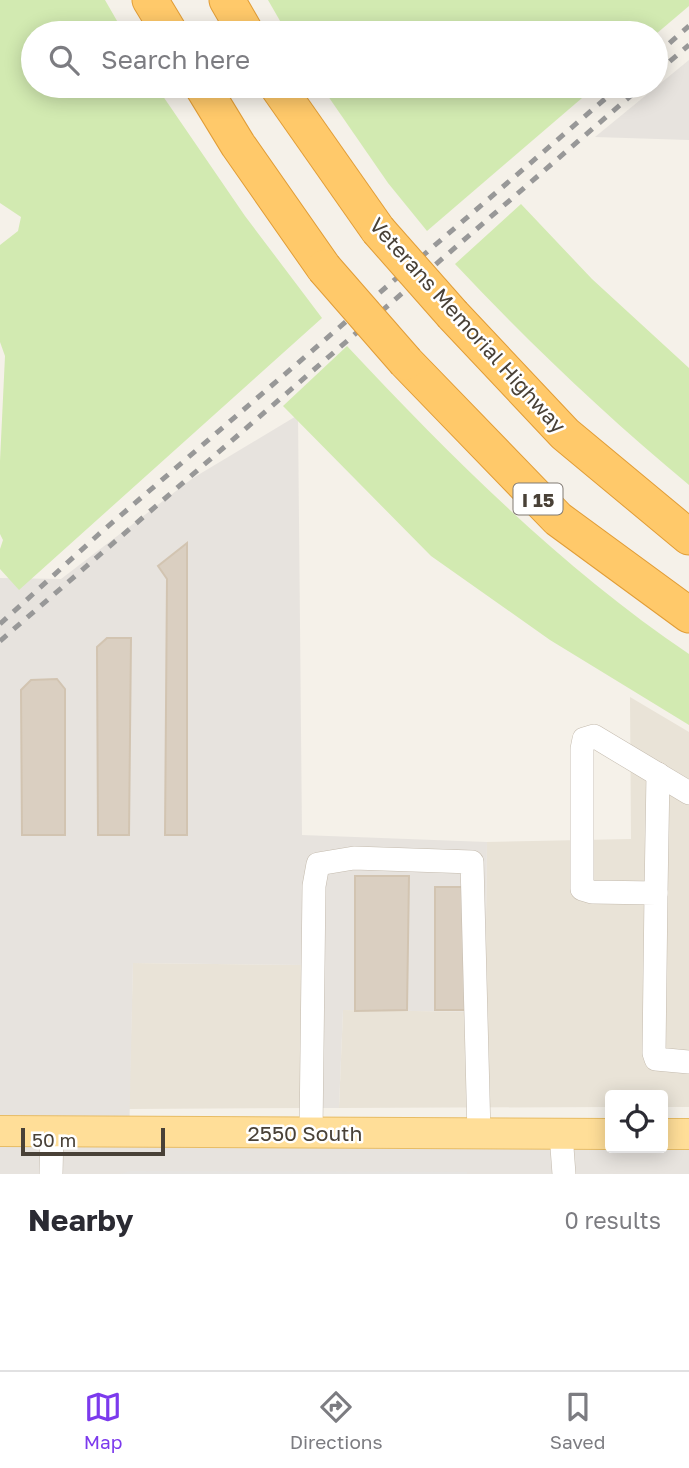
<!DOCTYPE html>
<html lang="en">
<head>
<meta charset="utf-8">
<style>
  :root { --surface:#fff; --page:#f7f7f7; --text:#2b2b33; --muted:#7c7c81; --line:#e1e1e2; --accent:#7c3aed }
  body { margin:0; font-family:"Golos Text",sans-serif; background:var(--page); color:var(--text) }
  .controls { position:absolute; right:21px; bottom:21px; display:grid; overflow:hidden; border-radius:7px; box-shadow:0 4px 18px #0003 }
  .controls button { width:63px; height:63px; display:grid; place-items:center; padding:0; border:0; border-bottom:2px solid var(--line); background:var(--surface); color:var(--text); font:35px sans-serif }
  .scale { position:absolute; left:21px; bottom:18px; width:144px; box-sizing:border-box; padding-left:7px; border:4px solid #494137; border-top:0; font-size:19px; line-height:24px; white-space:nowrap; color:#494137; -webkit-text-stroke:5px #fff; paint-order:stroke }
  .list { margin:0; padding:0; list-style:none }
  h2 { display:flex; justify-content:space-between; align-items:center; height:91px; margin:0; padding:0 28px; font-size:30px }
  h2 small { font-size:23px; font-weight:400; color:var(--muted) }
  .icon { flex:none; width:38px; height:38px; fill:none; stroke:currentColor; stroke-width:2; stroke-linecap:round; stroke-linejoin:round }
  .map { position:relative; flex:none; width:689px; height:1174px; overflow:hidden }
  .search { position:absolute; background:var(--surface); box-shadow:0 4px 18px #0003; left:21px; right:21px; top:21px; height:77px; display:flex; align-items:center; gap:18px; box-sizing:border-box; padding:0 24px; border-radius:38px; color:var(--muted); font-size:26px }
  .sheet { height:196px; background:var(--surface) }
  nav { display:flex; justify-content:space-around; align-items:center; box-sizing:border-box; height:98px; border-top:2px solid var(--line); background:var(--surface); font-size:19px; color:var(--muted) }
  nav a { display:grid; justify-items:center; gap:4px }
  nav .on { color:var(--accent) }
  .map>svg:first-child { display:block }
  .residential { fill:#e9e3d7 }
  .industrial { fill:#e7e3de }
  .green { fill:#d2eab1 }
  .parking { fill:#e6e4e1 }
  .building { fill:#dacfc1; stroke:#d2c4b1; stroke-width:2 }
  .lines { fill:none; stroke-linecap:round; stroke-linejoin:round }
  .minor-casing { stroke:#c4bbae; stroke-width:24 }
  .major-casing { stroke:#e7bc65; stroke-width:32 }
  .highway-casing { stroke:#e19d37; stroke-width:37 }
  .minor { stroke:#fff; stroke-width:23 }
  .major { stroke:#ffde98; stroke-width:30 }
  .highway { stroke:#ffc96a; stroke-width:35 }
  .rail { stroke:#989898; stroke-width:5; stroke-dasharray:9 9; stroke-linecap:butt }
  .highway-bridge-casing { stroke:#e19d37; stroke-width:37; stroke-linecap:butt }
  .highway-bridge { stroke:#ffc96a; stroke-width:35 }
  .labels { text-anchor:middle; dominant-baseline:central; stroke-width:5; stroke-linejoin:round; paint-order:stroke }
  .shield { fill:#fff; stroke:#807a73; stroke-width:2 }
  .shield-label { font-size:19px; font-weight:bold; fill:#494137 }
  .street-label { font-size:21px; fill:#494137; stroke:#fff }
</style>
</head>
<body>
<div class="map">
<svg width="689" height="1174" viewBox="0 0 689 1174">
  <rect width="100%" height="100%" fill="#f5f1e9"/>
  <g class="residential">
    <path d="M 630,697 L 689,732 L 689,1107 L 663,1107 L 663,1095 L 610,1095 L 610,1107 L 339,1108 L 343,1010 L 485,1012 L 487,842 L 631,839 Z"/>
    <path d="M 133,963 L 304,965 L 304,1108 L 129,1109 Z"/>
  </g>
  <g class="industrial">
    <path d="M 689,60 L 689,140 L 595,137 Z"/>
    <path d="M 298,415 L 302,835 L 487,842 L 485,1012 L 343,1010 L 339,1108 L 304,1108 L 304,965 L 133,963 L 129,1141 L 610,1148 L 689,1147 L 689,1174 L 0,1174 L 0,578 L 61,579 L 193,478 Z"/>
  </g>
  <g class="green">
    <path d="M 0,0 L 105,0 L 124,33 L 33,33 L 33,86 L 156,86 L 245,216 L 322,318 L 19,590 L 0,569 L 0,549 L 3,540 L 0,534 L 0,461 L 5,356 L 0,342 L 0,245 L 18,231 L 21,217 L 0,203 Z"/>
    <path d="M 268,0 L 689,0 L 689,6 L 656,34 L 287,33 Z"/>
    <path d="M 321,86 L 596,86 L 427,231 L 388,183 Z"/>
    <path d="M 521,204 L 592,279 L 689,368 L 689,485 C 606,416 529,343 455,264 Z"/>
    <path d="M 347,346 C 452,458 562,568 689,654 L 689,725 L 550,640 L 431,556 L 283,406 Z"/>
  </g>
  <path class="parking" d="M 130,1171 L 467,1172 L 467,1174 L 120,1174 Z"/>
  <g class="building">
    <path d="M 187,543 L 187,835 L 165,835 L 167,579 L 158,566 Z"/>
    <path d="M 107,638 L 131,638 L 129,835 L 98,835 L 97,647 Z"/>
    <path d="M 57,679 L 65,689 L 65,835 L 22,835 L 21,690 L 31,680 Z"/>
    <path d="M 355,876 L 409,876 L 407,1010 L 355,1011 Z"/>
    <path d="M 435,887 L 467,887 L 465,1010 L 435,1010 Z"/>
  </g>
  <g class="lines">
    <g class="minor-casing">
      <g id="minor">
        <path d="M 689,793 L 594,736 L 584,739 L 582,749 L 582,889 L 592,892 L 656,893 L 654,1053 L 656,1059 L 689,1062"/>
        <path d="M 656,893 L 658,774"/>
        <path d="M 311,1133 L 314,886 L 318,864 L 354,858 L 472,862 L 479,1134"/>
        <path d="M 561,1134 L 564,1174"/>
        <path d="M 51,1174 L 52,1132"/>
      </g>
    </g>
    <g class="major-casing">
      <g id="major">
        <path d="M 0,1131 L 610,1134"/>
        <path d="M 663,1134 L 689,1134"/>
      </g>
    </g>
    <g class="highway-casing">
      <g id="highway">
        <path d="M 150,0 L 170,33"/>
        <path d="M 227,0 L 246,33"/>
        <path d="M 202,86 L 238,145 L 324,268"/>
        <path d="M 277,86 L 378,230"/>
        <path d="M 453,315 L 565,434 L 689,537"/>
        <path d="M 406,362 L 558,519 L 689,615"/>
      </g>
    </g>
    <use href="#minor" class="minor"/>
    <use href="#major" class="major"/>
    <use href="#highway" class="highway"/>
    <g class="rail">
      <path d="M 656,55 L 689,26"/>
      <path d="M 656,73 L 689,45"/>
      <path d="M 0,624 L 99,534 L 620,86"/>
      <path d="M 0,641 L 642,86"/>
    </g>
    <g class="highway-bridge-casing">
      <g id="highway-bridge">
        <path d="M 378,230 L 453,315"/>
        <path d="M 324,268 L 406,362"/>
      </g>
    </g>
    <use href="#highway-bridge" class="highway-bridge"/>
  </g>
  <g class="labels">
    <rect class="shield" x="513.5" y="483.5" width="49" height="31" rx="5"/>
    <g class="shield-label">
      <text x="538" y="499">I 15</text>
    </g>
    <g class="street-label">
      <text transform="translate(468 325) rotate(48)">Veterans Memorial Highway</text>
      <text x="305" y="1133">2550 South</text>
    </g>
  </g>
</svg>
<div class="controls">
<button><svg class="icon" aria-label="locate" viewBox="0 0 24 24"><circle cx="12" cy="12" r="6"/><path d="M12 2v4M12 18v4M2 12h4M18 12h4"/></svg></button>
</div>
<div class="scale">50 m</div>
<div class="search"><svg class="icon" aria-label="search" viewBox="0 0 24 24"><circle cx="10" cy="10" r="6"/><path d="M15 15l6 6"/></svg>Search here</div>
</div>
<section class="sheet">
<h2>Nearby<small>0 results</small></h2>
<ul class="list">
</ul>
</section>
<nav>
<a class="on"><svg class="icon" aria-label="map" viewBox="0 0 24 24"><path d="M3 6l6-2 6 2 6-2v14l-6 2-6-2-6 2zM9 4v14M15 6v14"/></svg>Map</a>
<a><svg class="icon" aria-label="directions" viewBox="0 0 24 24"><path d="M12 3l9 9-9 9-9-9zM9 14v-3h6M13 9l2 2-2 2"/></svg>Directions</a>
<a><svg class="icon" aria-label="saved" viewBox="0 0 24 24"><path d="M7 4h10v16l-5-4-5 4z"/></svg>Saved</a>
</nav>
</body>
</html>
